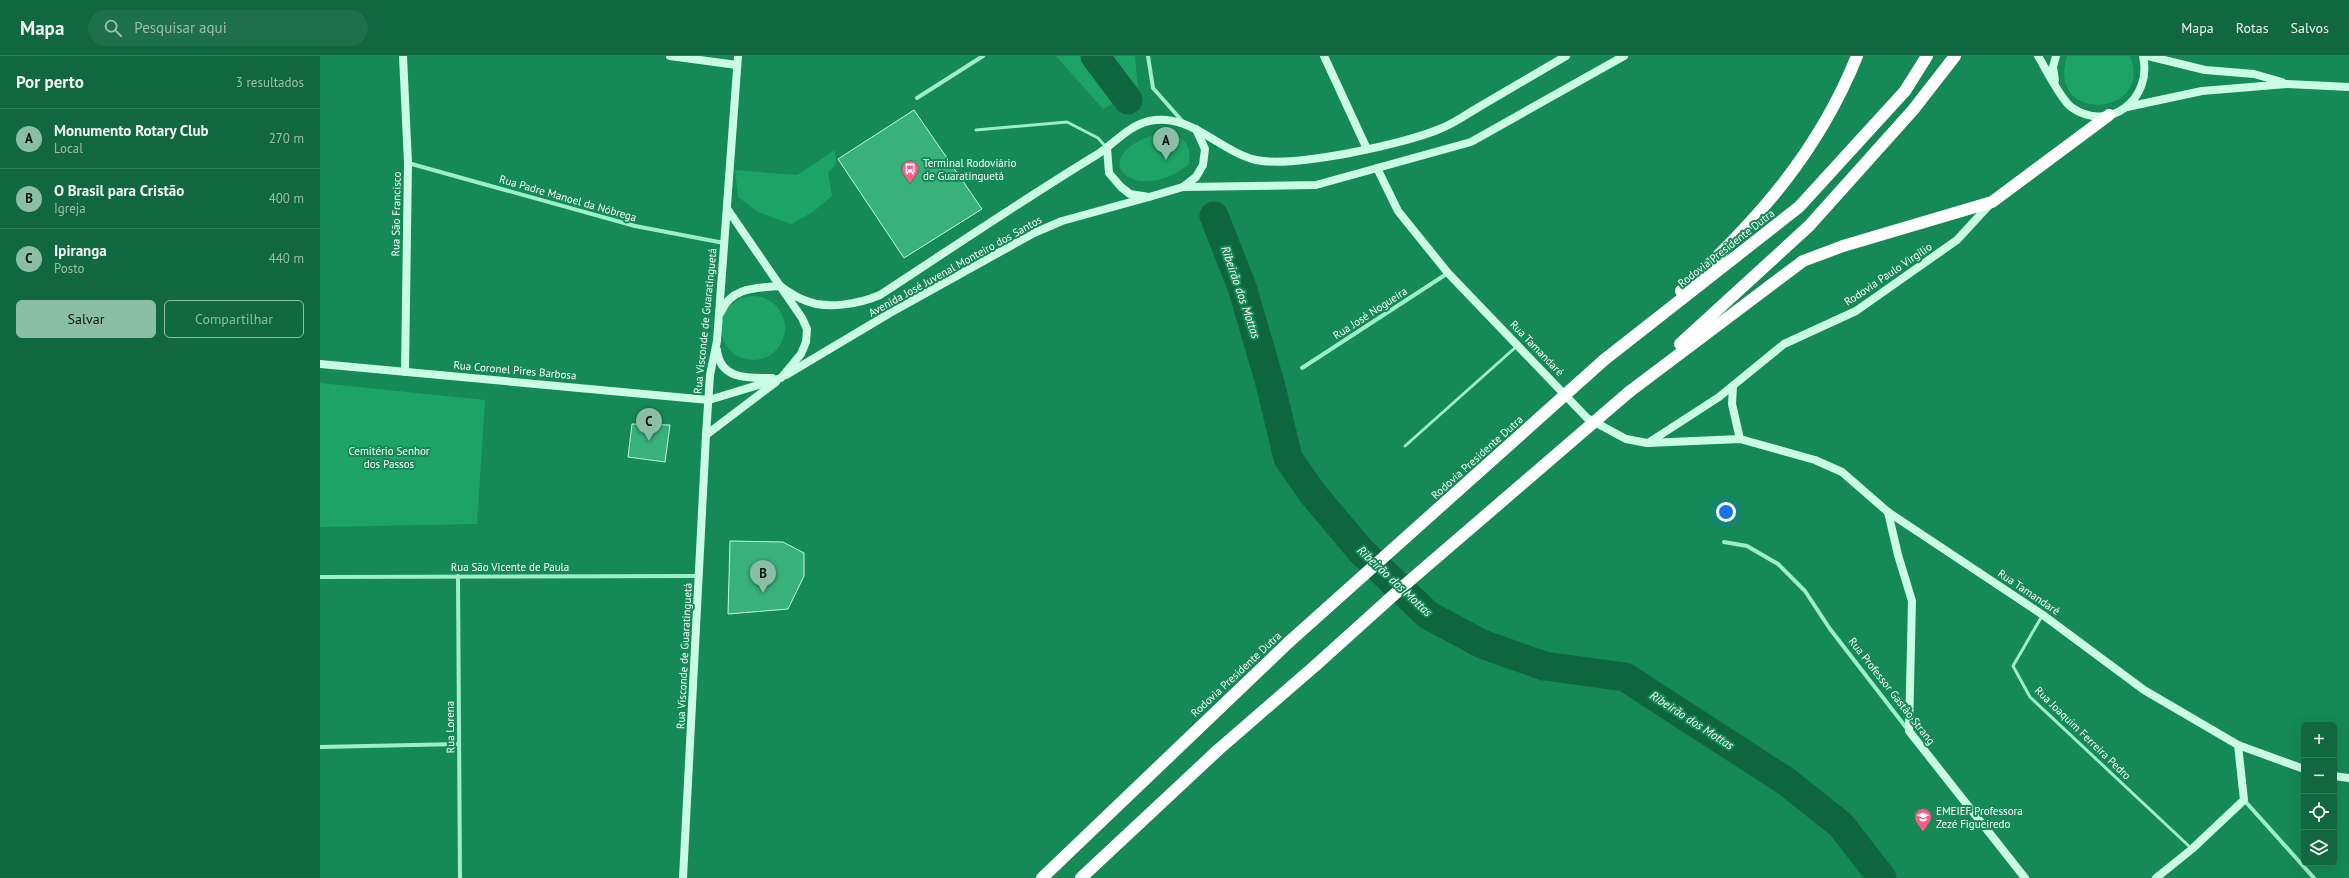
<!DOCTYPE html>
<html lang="pt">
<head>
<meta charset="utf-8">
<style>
  :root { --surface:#106740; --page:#1e6f4b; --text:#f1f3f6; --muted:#9cbeb1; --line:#307b59; --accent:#8abfa5 }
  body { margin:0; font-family:"PT Sans",sans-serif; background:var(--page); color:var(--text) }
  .controls { position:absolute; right:12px; bottom:12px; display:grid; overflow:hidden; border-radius:6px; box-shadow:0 4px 16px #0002 }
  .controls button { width:36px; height:36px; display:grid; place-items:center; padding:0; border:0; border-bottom:1px solid var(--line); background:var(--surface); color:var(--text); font:20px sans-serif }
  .you { position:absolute; left:1406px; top:456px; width:14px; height:14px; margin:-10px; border:3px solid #fff; border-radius:50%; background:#1a73e8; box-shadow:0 0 0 6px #1a73e833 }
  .badge { display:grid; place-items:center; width:26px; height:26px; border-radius:50%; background:var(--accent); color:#111; font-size:13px; font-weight:700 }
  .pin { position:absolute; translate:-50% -33px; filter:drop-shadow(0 1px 2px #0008) }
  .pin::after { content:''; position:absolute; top:21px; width:14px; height:12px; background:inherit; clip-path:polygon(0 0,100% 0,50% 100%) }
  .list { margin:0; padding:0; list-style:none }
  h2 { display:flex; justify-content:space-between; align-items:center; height:52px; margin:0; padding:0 16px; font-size:17px }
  h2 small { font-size:13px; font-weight:400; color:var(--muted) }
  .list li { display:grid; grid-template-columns:26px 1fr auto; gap:12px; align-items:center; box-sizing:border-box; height:60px; padding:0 16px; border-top:1px solid var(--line) }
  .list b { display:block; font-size:15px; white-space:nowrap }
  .list p { margin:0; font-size:13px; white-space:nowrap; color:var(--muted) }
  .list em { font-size:13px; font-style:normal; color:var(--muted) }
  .actions { display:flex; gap:8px; padding:12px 16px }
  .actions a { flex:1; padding:9px 0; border:1px solid var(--accent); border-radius:6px; text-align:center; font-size:14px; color:var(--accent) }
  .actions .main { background:var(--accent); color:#111 }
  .icon { flex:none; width:22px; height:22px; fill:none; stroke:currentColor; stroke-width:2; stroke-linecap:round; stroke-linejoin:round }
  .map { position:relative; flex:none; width:2029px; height:822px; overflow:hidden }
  header { display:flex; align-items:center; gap:24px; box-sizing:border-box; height:56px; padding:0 20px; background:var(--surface); border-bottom:1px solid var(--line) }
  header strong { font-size:19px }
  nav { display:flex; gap:22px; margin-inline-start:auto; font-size:14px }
  .search { width:280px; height:36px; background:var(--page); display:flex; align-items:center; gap:10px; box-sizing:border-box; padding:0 14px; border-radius:22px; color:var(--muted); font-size:15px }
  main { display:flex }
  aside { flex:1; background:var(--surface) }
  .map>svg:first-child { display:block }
  .green { fill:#1da366 }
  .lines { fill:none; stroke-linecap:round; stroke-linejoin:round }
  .river { stroke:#0d663f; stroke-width:29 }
  .building { fill:#38b17b; stroke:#c2fbe1 }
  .lane { stroke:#9cefc9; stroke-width:3 }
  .street { stroke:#9cefc9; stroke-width:4 }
  .secondary { stroke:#c9fbe5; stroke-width:8 }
  .highway { stroke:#fff; stroke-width:12 }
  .highway-bridge { stroke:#fff; stroke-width:12 }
  .labels { text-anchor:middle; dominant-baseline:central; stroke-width:4; stroke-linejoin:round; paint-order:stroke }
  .poi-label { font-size:11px; fill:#fff; stroke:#158956; text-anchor:start }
  .street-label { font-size:11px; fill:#fff; stroke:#158956 }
  .park-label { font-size:11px; fill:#fff; stroke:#158956 }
  .water-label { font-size:12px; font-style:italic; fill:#fff; stroke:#158956 }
</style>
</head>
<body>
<header>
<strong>Mapa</strong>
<div class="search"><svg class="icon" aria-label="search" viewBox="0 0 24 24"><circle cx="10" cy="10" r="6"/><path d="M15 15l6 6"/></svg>Pesquisar aqui</div>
<nav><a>Mapa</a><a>Rotas</a><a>Salvos</a></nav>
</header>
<main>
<aside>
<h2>Por perto<small>3 resultados</small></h2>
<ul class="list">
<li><span class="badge">A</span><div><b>Monumento Rotary Club</b><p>Local</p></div><em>270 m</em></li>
<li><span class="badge">B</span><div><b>O Brasil para Cristão</b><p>Igreja</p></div><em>400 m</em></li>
<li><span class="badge">C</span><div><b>Ipiranga</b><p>Posto</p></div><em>440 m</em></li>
</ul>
<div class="actions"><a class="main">Salvar</a><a>Compartilhar</a></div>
</aside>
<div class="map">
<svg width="2029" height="822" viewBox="0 0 2029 822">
  <rect width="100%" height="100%" fill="#158956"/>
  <g class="green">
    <path d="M 736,0 L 815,0 L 818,35 L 783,53 Z"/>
    <path d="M 1747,0 L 1810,0 C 1835,61 1725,69 1747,0 Z"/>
    <path d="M 839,77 C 861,78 872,84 869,108 C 817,152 759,101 839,77 Z"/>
    <path d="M 515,94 L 516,109 L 508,116 L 512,140 L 493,156 L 471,168 L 438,156 L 418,141 L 415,114 L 477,119 Z"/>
    <circle cx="433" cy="272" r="32"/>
    <path d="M 0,327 L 165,344 L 157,468 L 0,471 Z"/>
  </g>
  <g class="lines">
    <g class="river">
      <path d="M 775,0 L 808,44"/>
      <path d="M 894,160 L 922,231 L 950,327 L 968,402 L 993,438 L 1040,494 L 1108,559 L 1162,588 L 1224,610 L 1305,621 L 1467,726 L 1521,769 L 1562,822"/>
    </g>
  </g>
  <g class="building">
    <path d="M 594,54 L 662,153 L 584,202 L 518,103 Z"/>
    <path d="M 312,368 L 350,369 L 345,406 L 308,401 Z"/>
    <path d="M 410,485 L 463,486 L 484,497 L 484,520 L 468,553 L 408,558 Z"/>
  </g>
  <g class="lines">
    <g class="lane">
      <path d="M 656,74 L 747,66 L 778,82 L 786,91"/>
      <path d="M 1085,390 L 1197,290"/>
      <path d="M 1722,560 L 1693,610 L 1710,641 L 1871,792"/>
    </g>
    <g class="street">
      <path d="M 828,0 L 833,32 L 863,66"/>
      <path d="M 597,42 L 663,0"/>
      <path d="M 88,107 L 315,170 L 404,187"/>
      <path d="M 982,312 L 1128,217"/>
      <path d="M 1404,486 L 1427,490 L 1458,508 L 1485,535 L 1510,573 L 1588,674"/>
      <path d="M 138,520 L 140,822"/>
      <path d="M 0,521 L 379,520"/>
      <path d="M 0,691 L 139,688"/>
      <path d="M 1924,744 L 1994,822"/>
    </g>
    <g class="secondary">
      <path d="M 83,0 L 88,107 L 85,316"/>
      <path d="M 350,0 L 417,9"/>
      <path d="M 1004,0 L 1047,93"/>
      <path d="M 1718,0 C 1726,13 1740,42 1751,51 C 1789,78 1833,43 1823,0"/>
      <path d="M 1828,0 L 1885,14 L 1934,18 L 1962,26"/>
      <path d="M 1735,24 L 1733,11 L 1736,0"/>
      <path d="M 1807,51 L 1882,35 L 1967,28 L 2029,31"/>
      <path d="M 787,92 L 789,117 L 801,131 L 810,138 L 829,141 L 863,131 L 876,121 L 883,109 L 885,93 L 876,73"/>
      <path d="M 1057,112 L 1078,155 L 1128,217 L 1267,362 L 1306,383 L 1327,387 L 1420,383 L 1495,404 L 1522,416 L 1568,456 L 1723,559 L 1824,634 L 1918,689 L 1984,713"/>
      <path d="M 863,131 L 996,129 L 1151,86 L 1304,0"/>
      <path d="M 460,230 C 467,235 475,241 484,244 C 506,254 539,248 560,239 C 632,192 704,143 778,98 C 795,87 808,70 829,65 C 870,56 899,95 936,104 C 974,112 1086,88 1122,72 C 1135,67 1147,58 1159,51 C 1188,34 1217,17 1246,0"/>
      <path d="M 401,256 C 411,231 436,232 460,230"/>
      <path d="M 397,294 C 400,324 429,322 452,322"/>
      <path d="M 0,308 L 389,344 L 461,322 L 481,298 L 486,286 L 487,273 L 482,262 L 408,154"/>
      <path d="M 466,319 L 570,257 L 714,177 L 742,165 L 829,141"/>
      <path d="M 1413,330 L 1412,348 L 1420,383"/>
      <path d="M 386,379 L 456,326"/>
      <path d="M 1328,387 L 1399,341 L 1464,288 L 1536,255 L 1637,184 L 1672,146"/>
      <path d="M 1568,456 L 1578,499 L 1592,545 L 1589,675 L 1705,822"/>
      <path d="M 2014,720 L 2029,722"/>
      <path d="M 363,822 L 386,379 L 390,319 L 397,285 L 418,0"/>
      <path d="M 1836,822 L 1872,793 L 1924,744 L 1918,689"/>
    </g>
    <g class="highway">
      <path d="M 1361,235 C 1437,165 1498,97 1537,0"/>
      <path d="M 1360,288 L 1489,170 L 1593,54 L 1635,0"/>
      <path d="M 1284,304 L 1479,151 L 1585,35 L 1607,0"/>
      <path d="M 1309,336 L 1483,205 L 1523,190 L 1672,146 L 1789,59"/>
      <path d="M 722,822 L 969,586"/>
      <path d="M 761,822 L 898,694 L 996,609"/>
    </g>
    <g class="highway-bridge">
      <path d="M 969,586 L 1284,304"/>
      <path d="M 996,609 L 1087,527 L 1309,336"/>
    </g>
  </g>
  <defs>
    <g id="bus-pin" transform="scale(0.9)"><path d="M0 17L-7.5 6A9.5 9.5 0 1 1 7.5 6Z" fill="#ff5a8a" stroke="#158956"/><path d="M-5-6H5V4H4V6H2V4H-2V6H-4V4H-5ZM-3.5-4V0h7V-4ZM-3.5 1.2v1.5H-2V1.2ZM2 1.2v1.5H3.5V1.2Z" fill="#fff"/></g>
    <g id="school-pin" transform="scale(0.9)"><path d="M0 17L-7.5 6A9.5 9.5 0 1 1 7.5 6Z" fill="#ff5a8a" stroke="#158956"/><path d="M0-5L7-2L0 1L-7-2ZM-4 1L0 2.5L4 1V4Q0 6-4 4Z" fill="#fff"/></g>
  </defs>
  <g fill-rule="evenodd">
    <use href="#bus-pin" x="590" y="113"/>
    <use href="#school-pin" x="1603" y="761"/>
  </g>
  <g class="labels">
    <g class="poi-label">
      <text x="603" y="107">Terminal Rodoviário<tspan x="603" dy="13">de Guaratinguetá</tspan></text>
      <text x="1616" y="755">EMEIEF Professora<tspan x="1616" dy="13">Zezé Figueiredo</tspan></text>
    </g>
    <g class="street-label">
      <text transform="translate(248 142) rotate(16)">Rua Padre Manoel da Nóbrega</text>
      <text transform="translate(76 158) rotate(-89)">Rua São Francisco</text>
      <text transform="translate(1406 192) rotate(-38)">Rodovia Presidente Dutra</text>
      <text transform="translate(635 210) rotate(-29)">Avenida José Juvenal Monteiro dos Santos</text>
      <text transform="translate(1568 218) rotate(-34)">Rodovia Paulo Virgílio</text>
      <text transform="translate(1050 257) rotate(-33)">Rua José Nogueira</text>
      <text transform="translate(385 265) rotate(-84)">Rua Visconde de Guaratinguetá</text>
      <text transform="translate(1217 292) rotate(46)">Rua Tamandaré</text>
      <text transform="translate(195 314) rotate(5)">Rua Coronel Pires Barbosa</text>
      <text transform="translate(1157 401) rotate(-42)">Rodovia Presidente Dutra</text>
      <text x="190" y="511">Rua São Vicente de Paula</text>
      <text transform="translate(1709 536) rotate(34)">Rua Tamandaré</text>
      <text transform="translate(364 600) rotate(-87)">Rua Visconde de Guaratinguetá</text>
      <text transform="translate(916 618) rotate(-43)">Rodovia Presidente Dutra</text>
      <text transform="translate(1572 635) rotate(52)">Rua Professor Gastão Strang</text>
      <text transform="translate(130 671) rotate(-91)">Rua Lorena</text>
      <text transform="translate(1763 677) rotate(44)">Rua Joaquim Ferreira Pedro</text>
    </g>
    <g class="park-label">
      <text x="69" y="395">Cemitério Senhor<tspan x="69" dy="13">dos Passos</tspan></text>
    </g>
    <g class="water-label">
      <text transform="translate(921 236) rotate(71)">Ribeirão dos Mottas</text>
      <text transform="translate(1075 525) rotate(43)">Ribeirão dos Mottas</text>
      <text transform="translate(1372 664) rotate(33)">Ribeirão dos Mottas</text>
    </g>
  </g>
</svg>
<div class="controls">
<button>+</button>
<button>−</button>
<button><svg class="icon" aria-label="locate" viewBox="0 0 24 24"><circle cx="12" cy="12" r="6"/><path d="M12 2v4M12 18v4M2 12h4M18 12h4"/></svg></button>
<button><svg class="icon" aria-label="layers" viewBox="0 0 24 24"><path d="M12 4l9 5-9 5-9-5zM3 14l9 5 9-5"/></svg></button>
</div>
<div class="you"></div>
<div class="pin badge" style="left:846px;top:104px">A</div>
<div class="pin badge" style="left:443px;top:537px">B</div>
<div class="pin badge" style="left:329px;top:385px">C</div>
</div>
</main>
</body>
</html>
